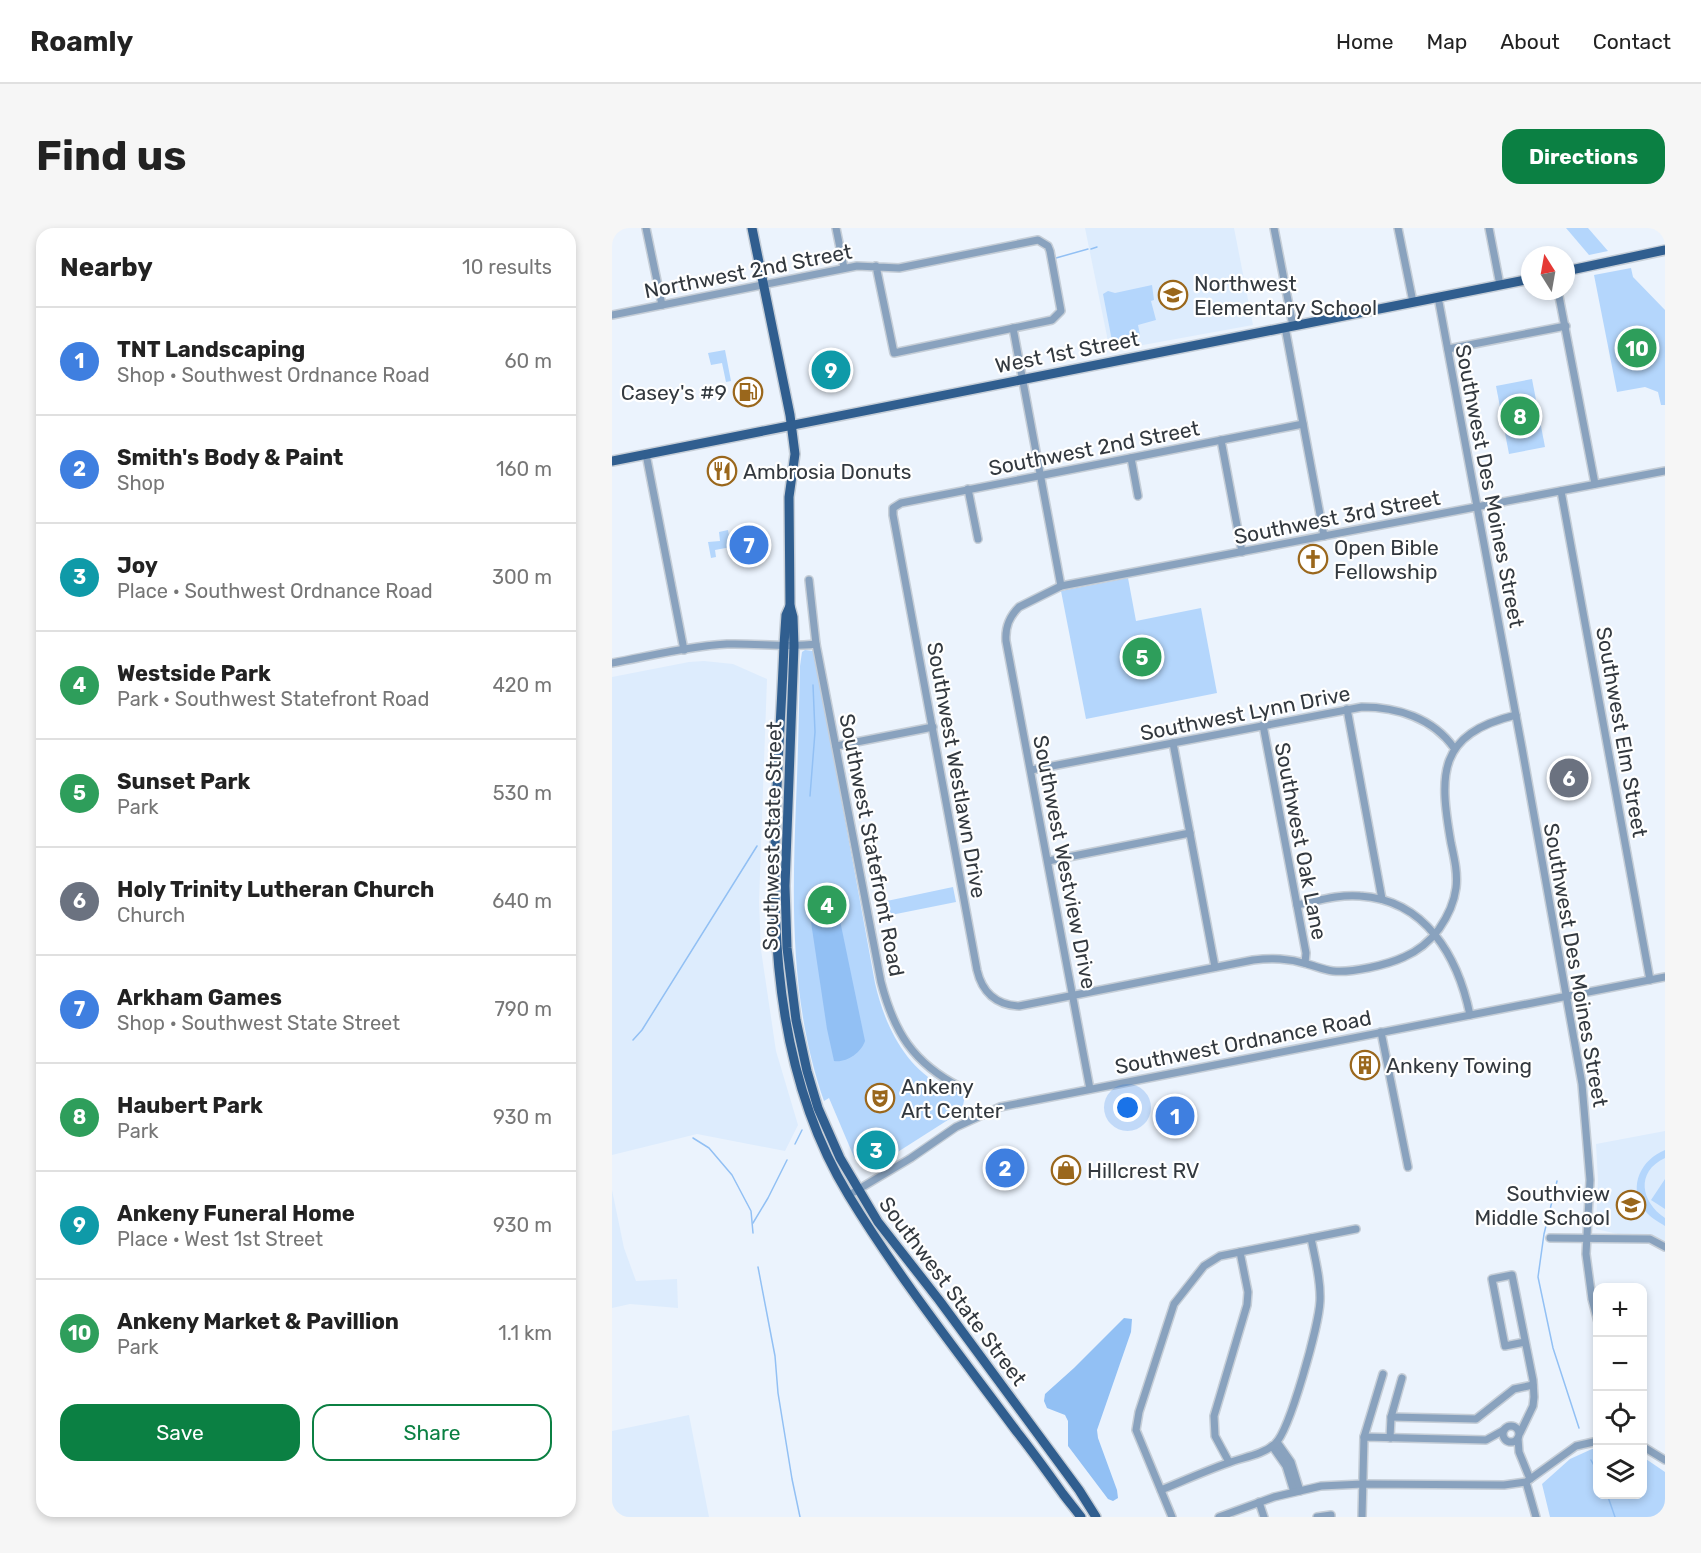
<!DOCTYPE html>
<html lang="en">
<head>
<meta charset="utf-8">
<style>
  :root { --surface:#fff; --page:#f6f6f6; --text:#222; --muted:#767676; --line:#e0e0e0; --accent:#0b8043 }
  body { margin:0; font-family:Rubik,sans-serif; background:var(--page); color:var(--text) }
  .controls { position:absolute; right:18px; bottom:18px; display:grid; overflow:hidden; border-radius:12px; box-shadow:0 3px 9px #0003 }
  .controls button { width:54px; height:54px; display:grid; place-items:center; padding:0; border:0; border-bottom:2px solid var(--line); background:var(--surface); color:var(--text); font:30px sans-serif }
  .compass { position:absolute; left:909px; top:18px; width:54px; height:54px; border-radius:50%; background:var(--surface); box-shadow:0 3px 9px #0003; rotate:349deg }
  .you { position:absolute; left:516px; top:880px; width:21px; height:21px; margin:-15px; border:4px solid #fff; border-radius:50%; background:#1a73e8; box-shadow:0 0 0 9px #1a73e833 }
  .badge { display:grid; place-items:center; width:39px; height:39px; border-radius:50%; background:var(--accent); color:#fff; font-size:20px; font-weight:700 }
  .pin { position:absolute; translate:-50% -50%; border:3px solid #fff; box-shadow:0 2px 6px #0006 }
  .list { margin:0; padding:0; list-style:none }
  h2 { display:flex; justify-content:space-between; align-items:center; height:78px; margin:0; padding:0 24px; font-size:26px }
  h2 small { font-size:20px; font-weight:400; color:var(--muted) }
  .list li { display:grid; grid-template-columns:39px 1fr auto; gap:18px; align-items:center; box-sizing:border-box; height:108px; padding:0 24px; border-top:2px solid var(--line) }
  .list b { display:block; font-size:22px; white-space:nowrap }
  .list p { margin:0; font-size:20px; white-space:nowrap; color:var(--muted) }
  .list em { font-size:20px; font-style:normal; color:var(--muted) }
  .actions { display:flex; gap:12px; padding:18px 24px }
  .actions a { flex:1; padding:14px 0; border:2px solid var(--accent); border-radius:18px; text-align:center; font-size:21px; color:var(--accent) }
  .actions .main { background:var(--accent); color:#fff }
  .icon { flex:none; width:33px; height:33px; fill:none; stroke:currentColor; stroke-width:2; stroke-linecap:round; stroke-linejoin:round }
  .map { position:relative; flex:none; width:1053px; height:1289px; overflow:hidden; border-radius:18px }
  header { display:flex; align-items:center; gap:36px; box-sizing:border-box; height:84px; padding:0 30px; background:var(--surface); border-bottom:2px solid var(--line) }
  header strong { font-size:28px }
  nav { display:flex; gap:33px; margin-inline-start:auto; font-size:21px }
  .intro { display:flex; align-items:center; justify-content:space-between; box-sizing:border-box; height:144px; padding:0 36px }
  h1 { margin:0; font-size:42px }
  .button { padding:15px 27px; border-radius:18px; background:var(--accent); color:#fff; font-size:21px; font-weight:700 }
  main { display:flex; gap:36px; padding:0 36px }
  aside { flex:1; background:var(--surface); border-radius:18px; box-shadow:0 3px 9px #0003 }
  .map>svg:first-child { display:block }
  .built { fill:#ddecfd }
  .green { fill:#b4d6fc }
  .water { fill:#92c0f4 }
  .lines { fill:none; stroke-linecap:round; stroke-linejoin:round }
  .stream { stroke:#92c0f4; stroke-width:1.5 }
  .minor-casing { stroke:#c6ced7; stroke-width:10 }
  .major-casing { stroke:#c6ced7; stroke-width:12 }
  .minor { stroke:#89a2be; stroke-width:7 }
  .major { stroke:#305e8f; stroke-width:9 }
  .labels { text-anchor:middle; dominant-baseline:central; stroke-width:4.5; stroke-linejoin:round; paint-order:stroke }
  .street-label { font-size:21px; fill:#33393f; stroke:#fff }
  .poi-label { font-size:21px; fill:#33393f; stroke:#fff; text-anchor:start }
</style>
</head>
<body>
<header>
<strong>Roamly</strong>
<nav><a>Home</a><a>Map</a><a>About</a><a>Contact</a></nav>
</header>
<div class="intro"><h1>Find us</h1><a class="button">Directions</a></div>
<main>
<aside>
<h2>Nearby<small>10 results</small></h2>
<ul class="list">
<li><span class="badge" style="background:#3f7fe0">1</span><div><b>TNT Landscaping</b><p>Shop · Southwest Ordnance Road</p></div><em>60 m</em></li>
<li><span class="badge" style="background:#3f7fe0">2</span><div><b>Smith's Body &amp; Paint</b><p>Shop</p></div><em>160 m</em></li>
<li><span class="badge" style="background:#0f9aa8">3</span><div><b>Joy</b><p>Place · Southwest Ordnance Road</p></div><em>300 m</em></li>
<li><span class="badge" style="background:#2e9e5b">4</span><div><b>Westside Park</b><p>Park · Southwest Statefront Road</p></div><em>420 m</em></li>
<li><span class="badge" style="background:#2e9e5b">5</span><div><b>Sunset Park</b><p>Park</p></div><em>530 m</em></li>
<li><span class="badge" style="background:#6b7280">6</span><div><b>Holy Trinity Lutheran Church</b><p>Church</p></div><em>640 m</em></li>
<li><span class="badge" style="background:#3f7fe0">7</span><div><b>Arkham Games</b><p>Shop · Southwest State Street</p></div><em>790 m</em></li>
<li><span class="badge" style="background:#2e9e5b">8</span><div><b>Haubert Park</b><p>Park</p></div><em>930 m</em></li>
<li><span class="badge" style="background:#0f9aa8">9</span><div><b>Ankeny Funeral Home</b><p>Place · West 1st Street</p></div><em>930 m</em></li>
<li><span class="badge" style="background:#2e9e5b">10</span><div><b>Ankeny Market &amp; Pavillion</b><p>Park</p></div><em>1.1 km</em></li>
</ul>
<div class="actions"><a class="main">Save</a><a>Share</a></div>
</aside>
<div class="map">
<svg width="1053" height="1289" viewBox="0 0 1053 1289">
  <rect width="100%" height="100%" fill="#ebf3fd"/>
  <g class="built">
    <path d="M 473,0 L 622,0 L 641,97 L 498,123 Z"/>
    <path d="M 92,433 L 121,436 L 155,451 L 147,674 L 149,722 L 164,823 L 186,897 L 173,923 L 85,906 L 0,927 L 0,449 L 77,434 Z"/>
    <path d="M 1053,903 L 1053,1019 L 1049,1016 L 984,1001 L 986,952 L 984,916 Z"/>
    <path d="M 0,962 L 12,1020 L 24,1053 L 65,1051 L 66,1080 L 18,1076 L 0,1080 Z"/>
    <path d="M 77,1187 L 97,1289 L 0,1289 L 0,1203 Z"/>
  </g>
  <g class="green">
    <path d="M 954,0 L 976,0 L 996,23 L 977,27 Z"/>
    <path d="M 1019,40 L 1021,49 L 1053,82 L 1053,177 L 1049,177 L 1046,164 L 1033,159 L 1005,164 L 982,47 Z"/>
    <path d="M 540,57 L 542,72 L 539,73 L 544,92 L 526,97 L 528,107 L 500,113 L 491,66 L 496,63 L 503,65 Z"/>
    <path d="M 113,122 L 119,153 L 114,154 L 110,135 L 99,137 L 96,125 Z"/>
    <path d="M 920,151 L 933,219 L 897,226 L 884,158 Z"/>
    <path d="M 116,302 L 119,319 L 103,322 L 104,329 L 99,330 L 96,314 L 108,313 L 107,304 Z"/>
    <path d="M 516,350 L 524,393 L 589,380 L 605,465 L 474,491 L 449,363 Z"/>
    <path d="M 193,422 L 201,423 L 204,433 L 263,755 C 272,795 292,839 331,858 C 338,862 346,864 353,867 L 350,883 L 259,941 L 242,929 L 217,870 L 212,873 C 178,775 180,677 184,575 C 186,529 187,483 188,438 L 190,424 Z"/>
    <path d="M 341,659 L 344,674 L 274,688 L 270,674 Z"/>
    <path d="M 1053,922 L 1053,930 C 1023,944 1029,974 1053,990 L 1053,998 C 1045,993 1036,988 1031,980 C 1016,957 1030,931 1053,922 Z"/>
    <path d="M 1053,951 L 1053,981 L 1039,972 Z"/>
    <path d="M 980,1221 L 985,1221 L 986,1266 L 1030,1266 L 1031,1229 L 1053,1244 L 1053,1289 L 938,1289 L 930,1256 L 958,1231 Z"/>
  </g>
  <g class="water">
    <path d="M 225,678 L 253,813 C 249,825 234,835 222,833 L 215,801 L 199,694 L 200,689 Z"/>
    <path d="M 512,1090 L 520,1091 L 519,1104 L 485,1202 L 486,1210 L 505,1262 L 506,1270 L 501,1273 L 496,1271 L 456,1218 L 456,1193 L 453,1187 L 435,1180 L 432,1173 L 433,1166 L 462,1140 Z"/>
  </g>
  <g class="lines">
    <g class="stream">
      <path d="M 479,21 L 485,19"/>
      <path d="M 444,30 L 476,21"/>
      <path d="M 198,568 L 203,504 L 201,457"/>
      <path d="M 21,812 L 30,802 L 145,618"/>
      <path d="M 81,910 L 97,920 L 120,947 L 139,983 L 141,1005"/>
      <path d="M 183,916 L 190,902"/>
      <path d="M 945,953 L 932,1006 L 926,1049 L 941,1120 L 967,1200"/>
      <path d="M 141,995 L 156,970 L 175,932"/>
      <path d="M 146,1039 L 163,1128 L 166,1165 L 180,1251 L 188,1289"/>
      <path d="M 979,1232 L 986,1245"/>
      <path d="M 995,1266 L 1003,1289"/>
    </g>
    <g class="minor-casing">
      <g id="minor">
        <path d="M 34,0 L 50,77"/>
        <path d="M 224,0 L 232,40"/>
        <path d="M 662,0 L 681,98"/>
        <path d="M 786,0 L 801,74"/>
        <path d="M 877,0 L 888,57"/>
        <path d="M 946,63 L 983,256"/>
        <path d="M 826,69 L 910,520 L 970,856 L 978,952 L 974,1026 L 980,1071 L 986,1094"/>
        <path d="M 0,87 L 245,38 L 287,40 L 426,12 L 436,18 L 438,23 L 449,83 L 440,92 L 282,125 L 264,38"/>
        <path d="M 673,99 L 712,308"/>
        <path d="M 401,100 L 449,358"/>
        <path d="M 836,121 L 954,98"/>
        <path d="M 691,196 L 289,275 L 281,280 L 281,287 L 365,742 C 370,764 384,777 407,778 L 641,732 C 660,730 676,730 695,736 C 703,738 712,742 721,743 C 739,745 775,737 792,729 C 806,723 818,713 827,701 C 836,688 842,676 844,660 C 846,645 842,629 839,615 C 827,546 825,506 904,487"/>
        <path d="M 609,212 L 630,324"/>
        <path d="M 34,226 L 72,422"/>
        <path d="M 519,230 L 526,268"/>
        <path d="M 356,261 L 366,311"/>
        <path d="M 949,263 L 1038,752"/>
        <path d="M 197,352 L 204,416 L 269,754 C 282,804 301,835 348,859"/>
        <path d="M 0,435 C 38,428 77,418 115,416 C 145,415 175,420 204,416"/>
        <path d="M 735,481 L 770,671"/>
        <path d="M 651,497 L 694,725 L 693,735"/>
        <path d="M 561,515 L 603,739"/>
        <path d="M 224,518 L 321,499"/>
        <path d="M 419,542 L 750,479 C 785,479 821,490 842,520"/>
        <path d="M 436,633 L 578,605"/>
        <path d="M 685,677 C 705,673 727,666 748,668 C 814,672 846,729 858,787"/>
        <path d="M 769,804 L 796,939"/>
        <path d="M 478,861 L 394,413 C 393,399 397,389 407,379 L 449,358 L 1053,243"/>
        <path d="M 242,964 L 299,930 L 344,899 L 388,879 L 1053,749"/>
        <path d="M 938,1010 L 1038,1011 L 1053,1019"/>
        <path d="M 779,1189 L 864,1191 L 902,1161 L 921,1157"/>
        <circle cx="899" cy="1206" r="8"/>
        <path d="M 908,1205 L 921,1178 L 922,1169 L 921,1152 L 900,1047 L 880,1051 L 893,1118 L 913,1114"/>
        <path d="M 752,1209 L 771,1146"/>
        <path d="M 778,1210 L 779,1189 L 790,1150"/>
        <path d="M 906,1210 L 907,1224 L 918,1251"/>
        <path d="M 665,1214 L 679,1234 L 688,1263"/>
        <path d="M 660,1218 L 674,1238 L 682,1264"/>
        <path d="M 1030,1218 L 1053,1232"/>
        <path d="M 617,1234 L 603,1208 L 602,1188 L 635,1077 L 636,1064 L 628,1024"/>
        <path d="M 914,1254 L 924,1289"/>
        <path d="M 549,1262 C 571,1253 593,1243 616,1235 C 632,1229 650,1227 663,1216 C 678,1202 707,1097 708,1073 C 709,1052 703,1031 699,1010"/>
        <path d="M 647,1274 L 652,1289"/>
        <path d="M 560,1289 L 524,1202 L 527,1184 L 562,1076 L 592,1038 L 608,1028 L 744,1001"/>
        <path d="M 607,1289 L 662,1269 L 709,1258 L 751,1256 L 892,1257 L 914,1254 L 964,1218 L 986,1213"/>
        <path d="M 705,1289 L 719,1287 L 719,1289"/>
        <path d="M 750,1289 L 752,1209 L 874,1212 L 892,1202"/>
      </g>
    </g>
    <g class="major-casing">
      <g id="major">
        <path d="M 140,0 L 178,187 L 183,226 L 177,269 L 178,378 L 181,389 L 182,418 L 173,658 L 175,720 L 184,792 L 195,843 L 206,880 L 228,930 L 266,994 L 327,1072 L 467,1262 L 484,1289"/>
        <path d="M 954,43 L 1053,22"/>
        <path d="M 0,233 L 918,51"/>
        <path d="M 178,378 L 174,387 L 172,417 C 165,602 136,802 237,968 C 287,1050 348,1127 405,1204 C 421,1224 436,1245 451,1266 C 457,1274 463,1281 469,1289"/>
      </g>
    </g>
    <use href="#minor" class="minor"/>
    <use href="#major" class="major"/>
  </g>
  <defs>
    <g id="school-ring" transform="scale(1.5)"><circle r="9.5" fill="#fff" stroke="#9a671c" stroke-width="1.5"/><path d="M0-5L7-2L0 1L-7-2ZM-4 1L0 2.5L4 1V4Q0 6-4 4Z" fill="#9a671c"/></g>
    <g id="fuel-ring" transform="scale(1.5)"><circle r="9.5" fill="#fff" stroke="#9a671c" stroke-width="1.5"/><path d="M-5.5-6h7V0h2V4h1.3V-2.5L3-4.5l.8-.8L6-3V5H2.5V1h-1V6h-7ZM-4.2-4.7v3.2H.2V-4.7Z" fill="#9a671c"/></g>
    <g id="restaurant-ring" transform="scale(1.5)"><circle r="9.5" fill="#fff" stroke="#9a671c" stroke-width="1.5"/><path d="M-5-6h1v4h1v-4h1v4h1v-4h1v5L-1.5 .5V6h-2V.5L-5-1ZM5-6V6H3V1.5H1.5Q1.5-4 5-6Z" fill="#9a671c"/></g>
    <g id="church-ring" transform="scale(1.5)"><circle r="9.5" fill="#fff" stroke="#9a671c" stroke-width="1.5"/><path d="M-1.2-6h2.4v3.5h3.3v2.4h-3.3V6h-2.4V-.1h-3.3v-2.4h3.3Z" fill="#9a671c"/></g>
    <g id="building-ring" transform="scale(1.5)"><circle r="9.5" fill="#fff" stroke="#9a671c" stroke-width="1.5"/><path d="M-4-6H4V6H1V3H-1V6H-4ZM-2.5-4.3h1.7v1.8h-1.7ZM.8-4.3h1.7v1.8H.8ZM-2.5-1h1.7V.8h-1.7ZM.8-1h1.7V.8H.8Z" fill="#9a671c"/></g>
    <g id="theatre-ring" transform="scale(1.5)"><circle r="9.5" fill="#fff" stroke="#9a671c" stroke-width="1.5"/><path d="M-5-5.5Q0-4 5-5.5V0Q5 5 0 6Q-5 5-5 0ZM-3.3-2.5H-1v1.5H-3.3ZM1-2.5H3.3v1.5H1ZM-2.8 1Q0 5.5 2.8 1Z" fill="#9a671c"/></g>
    <g id="shop-ring" transform="scale(1.5)"><circle r="9.5" fill="#fff" stroke="#9a671c" stroke-width="1.5"/><path d="M-5-2.5h2.3a2.7 3.5 0 0 1 5.4 0H5L5.5 6h-11ZM-1.5-2.5h3a1.5 2.3 0 0 0-3 0Z" fill="#9a671c"/></g>
  </defs>
  <g fill-rule="evenodd">
    <use href="#school-ring" x="561" y="67"/>
    <use href="#fuel-ring" x="136" y="164"/>
    <use href="#restaurant-ring" x="110" y="243"/>
    <use href="#church-ring" x="701" y="331"/>
    <use href="#building-ring" x="753" y="837"/>
    <use href="#theatre-ring" x="268" y="870"/>
    <use href="#shop-ring" x="454" y="942"/>
    <use href="#school-ring" x="1019" y="977"/>
  </g>
  <g class="labels">
    <g class="street-label">
      <text transform="translate(136 43) rotate(-11)">Northwest 2nd Street</text>
      <text transform="translate(455 124) rotate(-11)">West 1st Street</text>
      <text transform="translate(482 220) rotate(-11)">Southwest 2nd Street</text>
      <text transform="translate(878 258) rotate(79)">Southwest Des Moines Street</text>
      <text transform="translate(725 289) rotate(-11)">Southwest 3rd Street</text>
      <text transform="translate(633 485) rotate(-11)">Southwest Lynn Drive</text>
      <text transform="translate(1010 504) rotate(80)">Southwest Elm Street</text>
      <text transform="translate(345 542) rotate(80)">Southwest Westlawn Drive</text>
      <text transform="translate(160 608) rotate(-89)">Southwest State Street</text>
      <text transform="translate(689 613) rotate(79)">Southwest Oak Lane</text>
      <text transform="translate(260 617) rotate(79)">Southwest Statefront Road</text>
      <text transform="translate(453 634) rotate(79)">Southwest Westview Drive</text>
      <text transform="translate(964 737) rotate(80)">Southwest Des Moines Street</text>
      <text transform="translate(631 814) rotate(-11)">Southwest Ordnance Road</text>
      <text transform="translate(341 1063) rotate(53)">Southwest State Street</text>
    </g>
    <g class="poi-label">
      <text x="582" y="55">Northwest<tspan x="582" dy="24">Elementary School</tspan></text>
      <text x="115" y="164" text-anchor="end">Casey's #9</text>
      <text x="131" y="243">Ambrosia Donuts</text>
      <text x="722" y="319">Open Bible<tspan x="722" dy="24">Fellowship</tspan></text>
      <text x="774" y="837">Ankeny Towing</text>
      <text x="289" y="858">Ankeny<tspan x="289" dy="24">Art Center</tspan></text>
      <text x="475" y="942">Hillcrest RV</text>
      <text x="998" y="965" text-anchor="end">Southview<tspan x="998" dy="24">Middle School</tspan></text>
    </g>
  </g>
</svg>
<div class="controls">
<button>+</button>
<button>−</button>
<button><svg class="icon" aria-label="locate" viewBox="0 0 24 24"><circle cx="12" cy="12" r="6"/><path d="M12 2v4M12 18v4M2 12h4M18 12h4"/></svg></button>
<button><svg class="icon" aria-label="layers" viewBox="0 0 24 24"><path d="M12 4l9 5-9 5-9-5zM3 14l9 5 9-5"/></svg></button>
</div>
<svg class="compass" viewBox="-18 -18 36 36"><path d="M0-13l5 13h-10z" fill="#e53935"/><path d="M0 13l5-13h-10z" fill="#767676"/></svg>
<div class="you"></div>
<div class="pin badge" style="left:563px;top:888px;background:#3f7fe0">1</div>
<div class="pin badge" style="left:393px;top:940px;background:#3f7fe0">2</div>
<div class="pin badge" style="left:264px;top:922px;background:#0f9aa8">3</div>
<div class="pin badge" style="left:215px;top:677px;background:#2e9e5b">4</div>
<div class="pin badge" style="left:530px;top:429px;background:#2e9e5b">5</div>
<div class="pin badge" style="left:957px;top:550px;background:#6b7280">6</div>
<div class="pin badge" style="left:137px;top:317px;background:#3f7fe0">7</div>
<div class="pin badge" style="left:908px;top:188px;background:#2e9e5b">8</div>
<div class="pin badge" style="left:219px;top:142px;background:#0f9aa8">9</div>
<div class="pin badge" style="left:1025px;top:120px;background:#2e9e5b">10</div>
</div>
</main>
</body>
</html>
